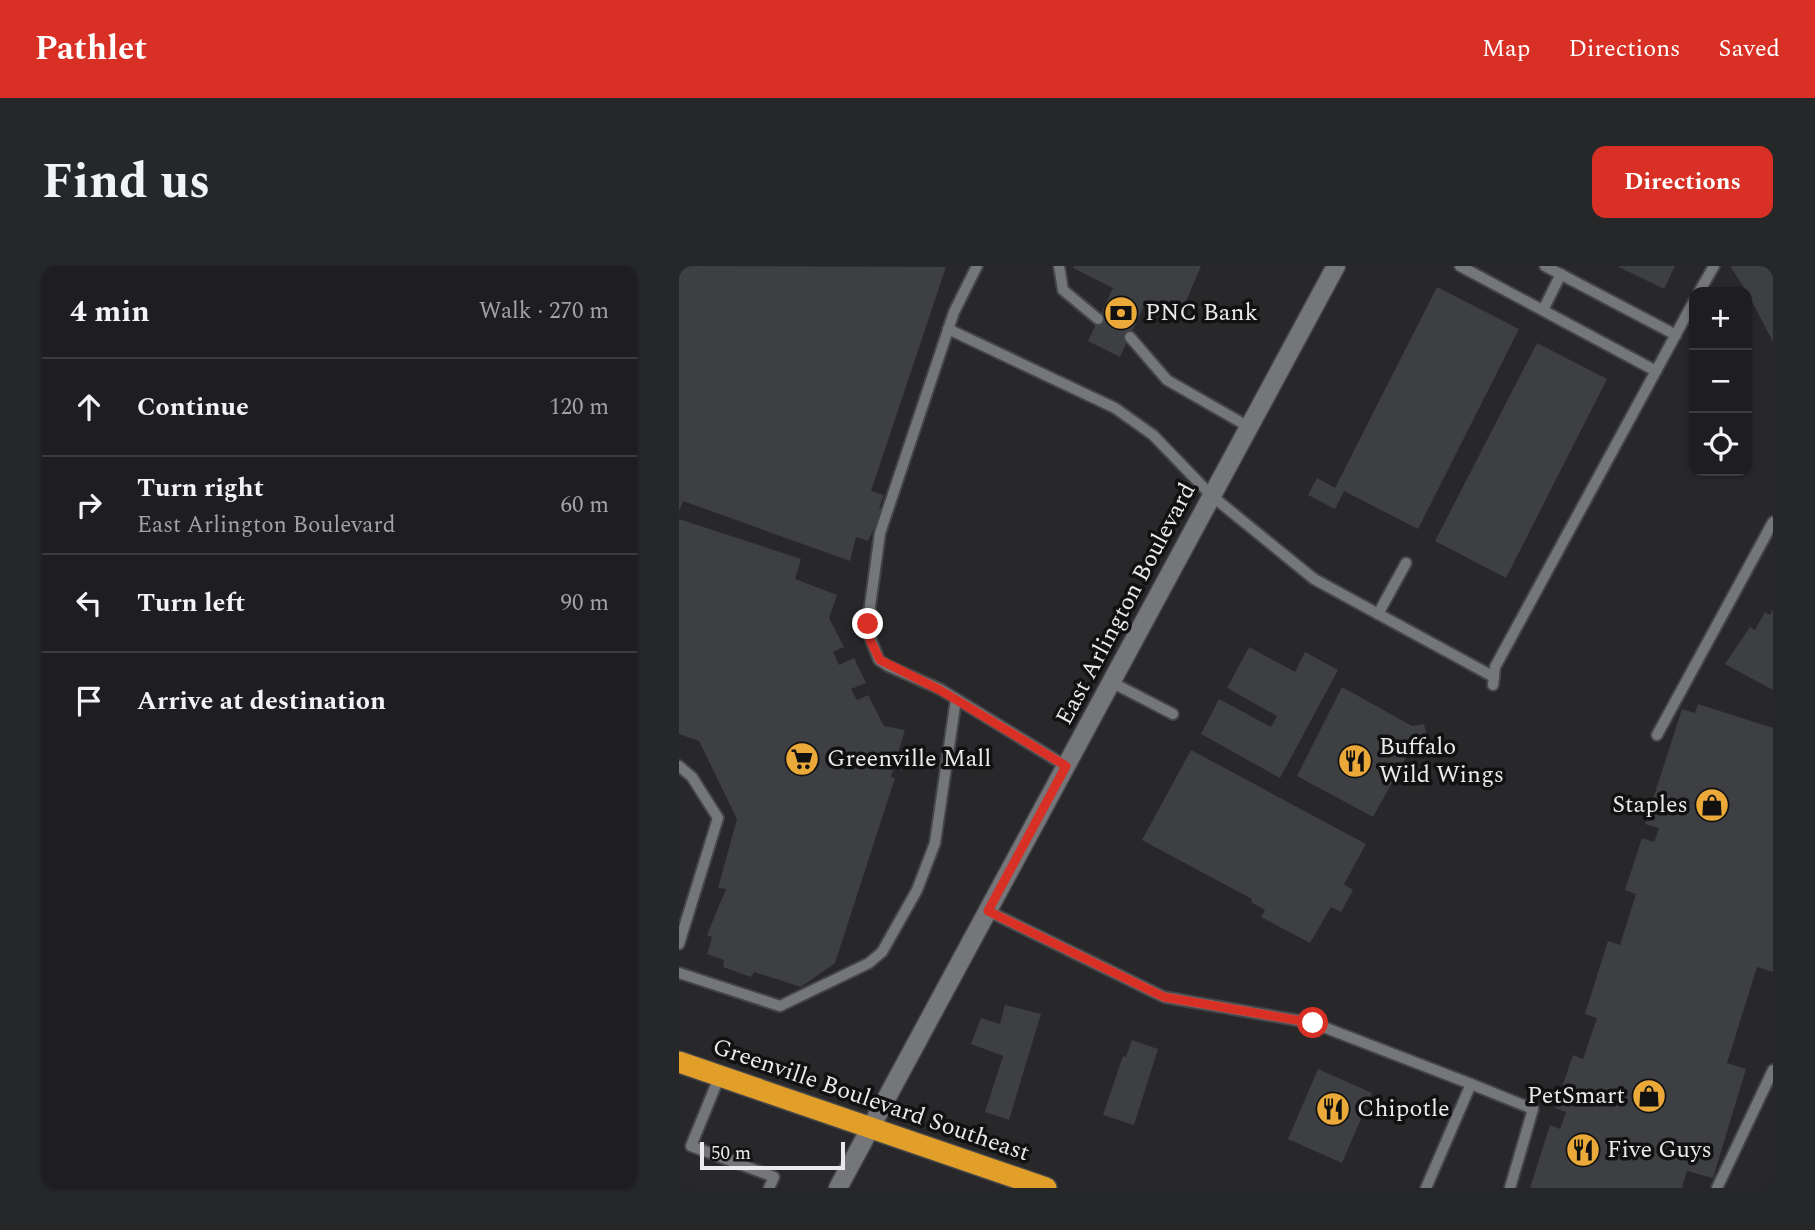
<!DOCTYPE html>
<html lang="en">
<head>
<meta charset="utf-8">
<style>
  :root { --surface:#1e1e20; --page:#262729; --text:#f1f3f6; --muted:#a1a2a5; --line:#3c3c3e; --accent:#d93025 }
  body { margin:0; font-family:Spectral,serif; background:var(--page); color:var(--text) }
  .controls { position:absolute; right:21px; top:21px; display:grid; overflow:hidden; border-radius:14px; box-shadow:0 2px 5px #0004 }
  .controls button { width:63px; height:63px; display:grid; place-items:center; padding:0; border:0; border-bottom:2px solid var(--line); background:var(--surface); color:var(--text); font:35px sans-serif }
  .scale { position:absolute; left:21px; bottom:18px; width:145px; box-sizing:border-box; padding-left:7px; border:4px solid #eaeaec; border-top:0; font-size:19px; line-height:24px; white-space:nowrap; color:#eaeaec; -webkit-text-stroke:5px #111112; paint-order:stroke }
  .stop { position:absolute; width:21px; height:21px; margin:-16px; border:5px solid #d93025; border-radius:50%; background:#fff }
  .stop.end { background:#d93025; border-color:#fff; box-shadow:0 2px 7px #0008 }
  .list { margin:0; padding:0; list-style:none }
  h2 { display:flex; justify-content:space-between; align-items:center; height:91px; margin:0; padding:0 28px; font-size:30px }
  h2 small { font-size:23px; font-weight:400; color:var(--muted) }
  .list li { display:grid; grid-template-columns:46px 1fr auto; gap:21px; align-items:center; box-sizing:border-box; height:98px; padding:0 28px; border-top:2px solid var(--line) }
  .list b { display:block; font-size:26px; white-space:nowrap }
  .list p { margin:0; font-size:23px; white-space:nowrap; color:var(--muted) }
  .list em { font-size:23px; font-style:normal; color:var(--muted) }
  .icon { flex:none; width:38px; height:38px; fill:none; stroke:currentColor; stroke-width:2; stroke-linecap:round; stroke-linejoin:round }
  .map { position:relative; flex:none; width:1094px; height:922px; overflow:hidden; border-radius:14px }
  header { display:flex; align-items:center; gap:42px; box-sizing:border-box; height:98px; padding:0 35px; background:var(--accent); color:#fff }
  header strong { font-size:33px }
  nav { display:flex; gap:38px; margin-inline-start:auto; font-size:24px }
  .intro { display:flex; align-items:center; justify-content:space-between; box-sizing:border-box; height:168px; padding:0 42px }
  h1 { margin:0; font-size:49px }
  .button { padding:18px 32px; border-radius:14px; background:var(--accent); color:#fff; font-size:24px; font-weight:700 }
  main { display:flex; gap:42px; padding:0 42px }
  aside { flex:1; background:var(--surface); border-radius:14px; box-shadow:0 2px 5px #0004 }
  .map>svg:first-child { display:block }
  .building { fill:#3e3f42 }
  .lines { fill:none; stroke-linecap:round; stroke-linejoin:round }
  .lane-casing { stroke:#444548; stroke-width:14 }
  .secondary-casing { stroke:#444548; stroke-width:21 }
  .highway-casing { stroke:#444548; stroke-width:24 }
  .lane { stroke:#75767a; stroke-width:10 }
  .secondary { stroke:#75767a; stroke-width:18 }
  .highway { stroke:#e19f2a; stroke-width:21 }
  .route { stroke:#d93025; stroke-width:9 }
  .labels { text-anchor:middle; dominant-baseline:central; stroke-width:7; stroke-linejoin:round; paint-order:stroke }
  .poi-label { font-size:24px; fill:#eaeaec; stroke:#111112; text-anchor:start }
  .street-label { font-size:24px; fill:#eaeaec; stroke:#111112 }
</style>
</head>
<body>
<header>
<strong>Pathlet</strong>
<nav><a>Map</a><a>Directions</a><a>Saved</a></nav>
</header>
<div class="intro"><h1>Find us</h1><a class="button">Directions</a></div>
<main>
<aside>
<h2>4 min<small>Walk · 270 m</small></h2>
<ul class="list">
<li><svg class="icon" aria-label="ahead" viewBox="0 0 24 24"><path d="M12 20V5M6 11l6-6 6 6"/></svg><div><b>Continue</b></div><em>120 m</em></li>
<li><svg class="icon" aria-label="right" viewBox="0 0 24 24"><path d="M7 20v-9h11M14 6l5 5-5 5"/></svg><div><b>Turn right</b><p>East Arlington Boulevard</p></div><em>60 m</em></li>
<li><svg class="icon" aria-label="left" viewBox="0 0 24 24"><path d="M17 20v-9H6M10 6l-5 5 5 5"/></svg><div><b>Turn left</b></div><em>90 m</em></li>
<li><svg class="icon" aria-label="arrive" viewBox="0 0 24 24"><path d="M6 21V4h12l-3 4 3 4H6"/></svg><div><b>Arrive at destination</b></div></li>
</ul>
</aside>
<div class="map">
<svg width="1094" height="922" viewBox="0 0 1094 922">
  <rect width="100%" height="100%" fill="#28282b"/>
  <g class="building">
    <path d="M 0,0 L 267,1 L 192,225 L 205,229 L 200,242 L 204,243 L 189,275 L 177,271 L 171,295 L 4,235 L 0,245 Z"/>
    <path d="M 395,0 L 522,0 L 498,56 L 465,40 L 441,91 L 409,75 L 434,22 L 394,2 Z"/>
    <path d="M 938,0 L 996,0 L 985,23 Z"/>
    <path d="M 1051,0 L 1094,0 L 1094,76 L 1068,26 Z"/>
    <path d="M 758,21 L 840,63 L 739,263 L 665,225 L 656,243 L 629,229 L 638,212 L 656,222 Z"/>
    <path d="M 858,77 L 928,113 L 827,312 L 756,275 Z"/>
    <path d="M 0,253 L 122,293 L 116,313 L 158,329 L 150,352 L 165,381 L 154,386 L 160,399 L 175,392 L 187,417 L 172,423 L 178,434 L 189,429 L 205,460 L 226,464 L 212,511 L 216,512 L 156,697 L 122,721 L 75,706 L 72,711 L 44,701 L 45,694 L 28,688 L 33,671 L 28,669 L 47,623 L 39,622 L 58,553 L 20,475 L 0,468 Z"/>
    <path d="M 1094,343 L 1094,424 L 1046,398 L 1071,361 L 1076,364 L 1086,346 L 1091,349 Z"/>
    <path d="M 570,381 L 616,406 L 626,386 L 659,404 L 601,512 L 522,468 L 540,433 L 592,461 L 598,450 L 548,422 Z"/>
    <path d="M 663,421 L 733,460 L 745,458 L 749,475 L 734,479 L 694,551 L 618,510 Z"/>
    <path d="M 1019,438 L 1094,462 L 1094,706 L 1078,701 L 1048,797 L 1067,803 L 1034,912 L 1008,905 L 1003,922 L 851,922 L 871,859 L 881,863 L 887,846 L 876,842 L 894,789 L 904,793 L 918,752 L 906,748 L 929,675 L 941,679 L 957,628 L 946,624 L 963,572 L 975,576 L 978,569 L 980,562 L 966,558 L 1003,443 L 1016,447 Z"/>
    <path d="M 512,484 L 687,578 L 665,618 L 674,624 L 662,646 L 652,641 L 631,677 L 582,651 L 586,644 L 572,636 L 573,633 L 463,574 Z"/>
    <path d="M 326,739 L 362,748 L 330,854 L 306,846 L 324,790 L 292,778 L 302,752 L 321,758 Z"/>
    <path d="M 453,774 L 479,783 L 455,859 L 424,849 L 444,790 L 447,791 Z"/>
    <path d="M 639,803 L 693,827 L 663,897 L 609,873 Z"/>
  </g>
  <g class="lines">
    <g class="lane-casing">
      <g id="lane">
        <path d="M 298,0 L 275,46 L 201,267 L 191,340 L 192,374 L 200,394 L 209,400 L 261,423 L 387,500"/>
        <path d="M 380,0 L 384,24 L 419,53"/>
        <path d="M 781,0 L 977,105"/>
        <path d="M 866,0 L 997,69"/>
        <path d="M 1020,26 L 1035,0"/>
        <path d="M 864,44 L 882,8"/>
        <path d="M 269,63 L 436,142 L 474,169 L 533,230 L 635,313 L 815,411"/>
        <path d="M 451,71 L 488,114 L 570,161"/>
        <path d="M 699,348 L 727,297"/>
        <path d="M 432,416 L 494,448"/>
        <path d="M 814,419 L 816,401 L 1015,35"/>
        <path d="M 978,469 L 1094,256"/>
        <path d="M 0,500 L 13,511 L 39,552 L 0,678"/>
        <path d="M 309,645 L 485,731 L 634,757 L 792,818 L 747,922"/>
        <path d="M 0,707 L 101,740 L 190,697 L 203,686 L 238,624 L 256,577 L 277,433"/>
        <path d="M 41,809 L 12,880 L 95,911 L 90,922"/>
        <path d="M 792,818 L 854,843 L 831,922"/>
        <path d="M 1038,922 L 1094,804"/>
      </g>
    </g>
    <g class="secondary-casing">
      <path id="secondary" d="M 159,922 L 657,0"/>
    </g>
    <g class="highway-casing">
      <path id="highway" d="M 0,796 L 367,922"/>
    </g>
    <use href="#lane" class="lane"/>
    <use href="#secondary" class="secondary"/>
    <use href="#highway" class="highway"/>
  </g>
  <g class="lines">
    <path class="route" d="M 189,358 L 191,374 L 201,394 L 261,424 L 387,500 L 309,645 L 485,731 L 634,757"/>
  </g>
  <defs>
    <g id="bank-disc" transform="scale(1.75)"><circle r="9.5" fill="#eba93a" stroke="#111112"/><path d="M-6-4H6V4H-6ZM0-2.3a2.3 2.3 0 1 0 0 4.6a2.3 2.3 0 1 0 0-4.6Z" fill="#111"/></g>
    <g id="supermarket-disc" transform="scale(1.75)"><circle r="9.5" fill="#eba93a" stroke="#111112"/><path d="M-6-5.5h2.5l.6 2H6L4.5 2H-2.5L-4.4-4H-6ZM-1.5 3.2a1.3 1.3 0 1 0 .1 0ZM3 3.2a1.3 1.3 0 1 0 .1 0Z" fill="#111"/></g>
    <g id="restaurant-disc" transform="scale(1.75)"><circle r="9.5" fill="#eba93a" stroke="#111112"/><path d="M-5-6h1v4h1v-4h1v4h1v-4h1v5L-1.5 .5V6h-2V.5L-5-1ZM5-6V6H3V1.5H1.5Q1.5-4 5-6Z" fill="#111"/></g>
    <g id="shop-disc" transform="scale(1.75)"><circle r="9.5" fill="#eba93a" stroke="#111112"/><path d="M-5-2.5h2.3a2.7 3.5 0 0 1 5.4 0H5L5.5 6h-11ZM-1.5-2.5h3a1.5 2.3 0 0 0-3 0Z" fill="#111"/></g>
  </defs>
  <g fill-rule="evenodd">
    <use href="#bank-disc" x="442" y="47"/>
    <use href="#supermarket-disc" x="123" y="493"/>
    <use href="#restaurant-disc" x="676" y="495"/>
    <use href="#shop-disc" x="1033" y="539"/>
    <use href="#shop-disc" x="970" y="830"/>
    <use href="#restaurant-disc" x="654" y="843"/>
    <use href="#restaurant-disc" x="904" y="884"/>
  </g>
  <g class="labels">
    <g class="poi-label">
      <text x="466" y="47">PNC Bank</text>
      <text x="700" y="481">Buffalo<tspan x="700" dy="28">Wild Wings</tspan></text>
      <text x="148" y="493">Greenville Mall</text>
      <text x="1009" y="539" text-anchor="end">Staples</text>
      <text x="946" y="830" text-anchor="end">PetSmart</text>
      <text x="678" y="843">Chipotle</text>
      <text x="928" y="884">Five Guys</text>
    </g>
    <g class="street-label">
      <text transform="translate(447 338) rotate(-62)">East Arlington Boulevard</text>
      <text transform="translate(192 834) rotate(19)">Greenville Boulevard Southeast</text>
    </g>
  </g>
</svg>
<div class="controls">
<button>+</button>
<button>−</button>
<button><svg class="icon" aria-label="locate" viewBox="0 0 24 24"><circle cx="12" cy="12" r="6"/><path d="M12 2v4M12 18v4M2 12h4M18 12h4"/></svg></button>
</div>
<div class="scale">50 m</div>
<div class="stop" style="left:634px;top:757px"></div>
<div class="stop end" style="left:189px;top:358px"></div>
</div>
</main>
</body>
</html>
